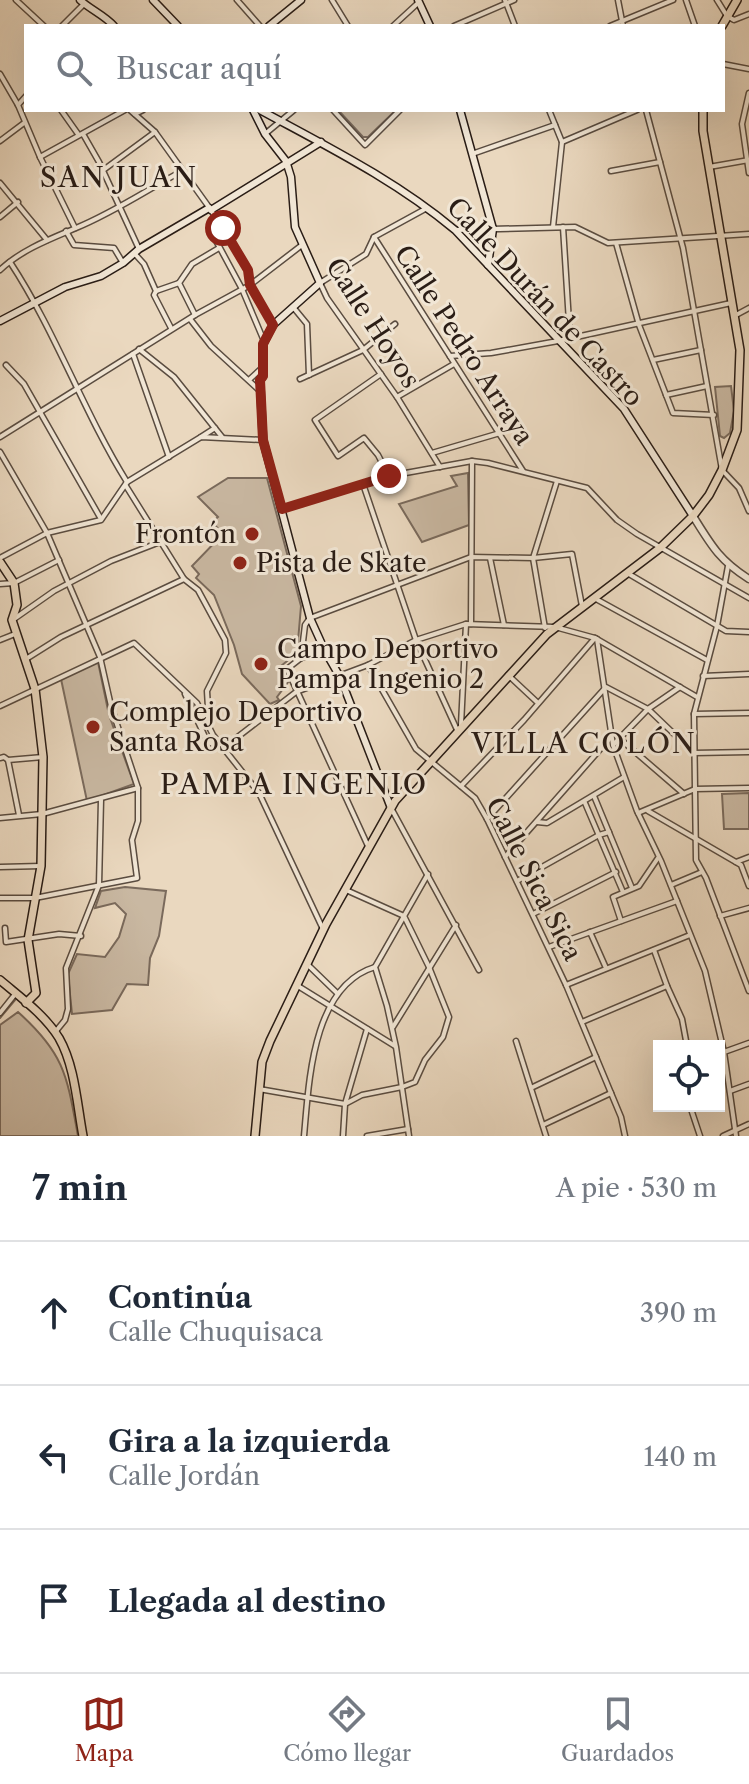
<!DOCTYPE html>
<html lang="es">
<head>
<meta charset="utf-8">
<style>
  :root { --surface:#fff; --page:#f6f6f7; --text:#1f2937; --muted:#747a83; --line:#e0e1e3; --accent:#8f2418 }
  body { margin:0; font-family:"Libre Caslon Text",serif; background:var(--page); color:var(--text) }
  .controls { position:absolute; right:24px; bottom:24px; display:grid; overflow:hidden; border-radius:0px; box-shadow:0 8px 32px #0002 }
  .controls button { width:72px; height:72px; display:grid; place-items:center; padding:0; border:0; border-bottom:2px solid var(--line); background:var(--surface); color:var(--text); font:40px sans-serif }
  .stop { position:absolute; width:24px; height:24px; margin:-18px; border:6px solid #8f2418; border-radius:50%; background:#fff }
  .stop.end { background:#8f2418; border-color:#fff; box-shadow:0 2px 8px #0008 }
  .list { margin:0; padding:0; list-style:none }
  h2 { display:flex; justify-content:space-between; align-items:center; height:104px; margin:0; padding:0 32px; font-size:34px }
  h2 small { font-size:26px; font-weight:400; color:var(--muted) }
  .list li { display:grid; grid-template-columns:52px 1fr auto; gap:24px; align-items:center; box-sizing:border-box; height:144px; padding:0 32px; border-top:2px solid var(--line) }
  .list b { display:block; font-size:30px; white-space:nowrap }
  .list p { margin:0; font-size:26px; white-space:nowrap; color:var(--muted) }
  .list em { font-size:26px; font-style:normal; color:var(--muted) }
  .icon { flex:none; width:44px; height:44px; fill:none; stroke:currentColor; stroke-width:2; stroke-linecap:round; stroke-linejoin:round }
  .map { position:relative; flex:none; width:749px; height:1136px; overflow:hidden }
  .search { position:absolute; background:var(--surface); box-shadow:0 8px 32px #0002; left:24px; right:24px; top:24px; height:88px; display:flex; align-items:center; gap:20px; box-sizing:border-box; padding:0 28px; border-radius:0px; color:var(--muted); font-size:30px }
  .sheet { height:536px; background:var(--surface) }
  nav { display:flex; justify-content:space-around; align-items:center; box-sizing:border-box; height:112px; border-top:2px solid var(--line); background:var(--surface); font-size:22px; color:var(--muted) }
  nav a { display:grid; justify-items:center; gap:4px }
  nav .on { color:var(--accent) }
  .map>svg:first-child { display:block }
  .green { fill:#c9b8a2; stroke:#7a6a5c; stroke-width:2 }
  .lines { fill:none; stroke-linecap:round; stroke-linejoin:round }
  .stream { stroke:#766759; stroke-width:2 }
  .minor-casing { stroke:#5a4c40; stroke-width:7 }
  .tertiary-casing { stroke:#5a4c40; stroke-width:9 }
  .secondary-casing { stroke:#2a1d16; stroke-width:9 }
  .primary-casing { stroke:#2a1d16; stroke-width:10 }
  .trunk-casing { stroke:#2a1d16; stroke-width:10 }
  .minor { stroke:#f1e6d5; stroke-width:4 }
  .tertiary { stroke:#f1e6d5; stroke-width:6 }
  .secondary { stroke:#f1e6d5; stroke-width:6 }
  .primary { stroke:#ead8bf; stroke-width:7 }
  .trunk { stroke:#ead8bf; stroke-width:7 }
  .route { stroke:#8f2418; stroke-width:10 }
  .poi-dot { fill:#8f2418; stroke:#f1e6d5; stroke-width:3 }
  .labels { text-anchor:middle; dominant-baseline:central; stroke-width:6; stroke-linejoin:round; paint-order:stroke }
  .street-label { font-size:26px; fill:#2a1d16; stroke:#f1e6d5 }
  .poi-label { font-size:26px; fill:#2a1d16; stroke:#f1e6d5; text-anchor:start }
  .neighbourhood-label { font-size:28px; letter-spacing:2px; fill:#2a1d16; stroke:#f1e6d5 }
</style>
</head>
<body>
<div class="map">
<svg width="749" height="1136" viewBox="0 0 749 1136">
  <rect width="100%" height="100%" fill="#ead8bf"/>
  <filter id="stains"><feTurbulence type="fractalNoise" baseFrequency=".0025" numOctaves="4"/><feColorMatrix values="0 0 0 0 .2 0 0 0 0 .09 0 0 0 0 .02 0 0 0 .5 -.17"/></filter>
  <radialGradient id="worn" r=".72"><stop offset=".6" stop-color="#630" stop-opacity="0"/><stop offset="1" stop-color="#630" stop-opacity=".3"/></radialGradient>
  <g class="green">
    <path d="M 338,110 L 396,110 L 368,137 L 363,137 Z"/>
    <path d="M 731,386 L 734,411 L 730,433 L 724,438 L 720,436 L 715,387 Z"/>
    <path d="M 468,473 L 469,525 L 422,542 L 399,504 L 457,486 L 451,476 Z"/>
    <path d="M 228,478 L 267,478 L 301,606 L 297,653 L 281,666 L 289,681 L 277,697 L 279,700 L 270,704 L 242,674 L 234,645 L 214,595 L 196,578 L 199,574 L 192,566 L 223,534 L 212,522 L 218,517 L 198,497 Z"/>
    <path d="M 98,662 L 109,715 L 134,784 L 87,801 L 61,679 Z"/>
    <path d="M 749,793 L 749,829 L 724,829 L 722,794 Z"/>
    <path d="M 125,887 L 166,891 L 159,936 L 150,958 L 148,985 L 127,984 L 112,1010 L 72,1014 L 68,974 L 77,954 L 105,957 L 119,937 L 126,914 L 115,903 L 95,908 L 101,891 Z"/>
    <path d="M 18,1012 C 65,1054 67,1076 78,1136 L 0,1136 L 0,1025 Z"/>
  </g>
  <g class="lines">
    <path class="stream" d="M 0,1018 L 15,1000"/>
    <g class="minor-casing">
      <g id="minor">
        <path d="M 16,0 L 44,26"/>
        <path d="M 237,0 L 260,26"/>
        <path d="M 332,0 L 348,26"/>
        <path d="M 505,0 L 515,26"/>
        <path d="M 618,0 L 623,26"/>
        <path d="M 686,0 L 695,26"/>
        <path d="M 717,0 L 727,16 L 734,20 L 749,14"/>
        <path d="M 62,26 L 84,4"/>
        <path d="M 393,26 L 418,3"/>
        <path d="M 454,26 L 514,0"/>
        <path d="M 610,26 L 673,0"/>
        <path d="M 723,64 L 749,69"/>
        <path d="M 0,74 L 18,105 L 40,157 L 75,228"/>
        <path d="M 749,93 L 742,124 L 749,173"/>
        <path d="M 18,105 L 26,96"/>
        <path d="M 61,110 L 78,134"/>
        <path d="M 130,110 L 155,132 L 211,210 L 248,270 L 250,285 L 273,325"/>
        <path d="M 333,110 L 365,145 L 400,110"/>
        <path d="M 549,110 L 562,142 L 553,227"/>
        <path d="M 646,110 L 683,248 L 722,470 L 739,488 L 749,511"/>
        <path d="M 135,114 L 143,110"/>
        <path d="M 83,134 L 99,162 L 139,249"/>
        <path d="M 265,134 L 294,110"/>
        <path d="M 0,141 L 24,123"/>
        <path d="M 562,142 L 637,110"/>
        <path d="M 472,154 L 555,125"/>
        <path d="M 40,157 L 125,110"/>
        <path d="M 709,167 L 749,160"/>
        <path d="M 102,171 L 155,132"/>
        <path d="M 611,171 L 660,162"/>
        <path d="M 0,183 L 47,240"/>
        <path d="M 427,208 L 374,237 L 366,254 L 320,283 L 327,298 L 397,397 L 440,467"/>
        <path d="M 0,217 L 18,202"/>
        <path d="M 563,227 L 570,338"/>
        <path d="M 223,228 L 213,235 L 242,289 L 264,341"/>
        <path d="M 455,230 L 575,227 L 608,243 L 749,234"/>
        <path d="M 66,231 L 74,245 L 114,248 L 123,263"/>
        <path d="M 374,237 L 523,471"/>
        <path d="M 616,243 L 639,325 L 673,413 L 714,415"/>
        <path d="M 134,253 L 144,264 L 156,291 L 154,295 L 171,328"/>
        <path d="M 10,262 C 56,332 83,411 127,482"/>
        <path d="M 0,270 C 21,250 50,239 76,228 C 113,213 147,190 182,171"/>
        <path d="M 156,291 L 179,283"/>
        <path d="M 293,307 L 307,324 L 309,375"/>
        <path d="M 195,315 L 179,283 L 192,264 L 219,248"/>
        <path d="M 736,315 L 749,308"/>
        <path d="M 190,319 L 211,346 L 260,391"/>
        <path d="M 139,349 L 174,377 L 222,437"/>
        <path d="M 133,354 L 169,457"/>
        <path d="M 450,356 L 491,353 L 558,341 L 731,303"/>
        <path d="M 653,360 L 701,350"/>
        <path d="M 6,365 L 24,384 L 101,519"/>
        <path d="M 381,374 L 315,420 L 338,456 L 364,438 L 378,455 L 389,476"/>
        <path d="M 250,379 L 263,367"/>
        <path d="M 300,379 L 363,350 L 395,324"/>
        <path d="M 666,395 L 707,386"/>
        <path d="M 397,397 L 454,364"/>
        <path d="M 0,437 L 195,315 L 250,285 L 302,245"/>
        <path d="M 201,437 L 215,428"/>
        <path d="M 0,452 L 47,533 L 100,657 L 111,706 L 138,788 L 138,821 L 132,840 L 137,878 L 35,898 L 0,898"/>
        <path d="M 432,453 L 500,433"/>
        <path d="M 363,484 L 416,640 L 458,732"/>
        <path d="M 126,486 L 184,579 L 198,590 L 225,640 L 226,653 L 207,691 L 209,725"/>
        <path d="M 282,509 L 389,476 L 472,461 L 488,463 L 587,488 L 617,520 L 637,534 L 749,598"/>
        <path d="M 0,558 L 47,533 L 101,520 L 127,482 L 201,437 L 263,440"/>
        <path d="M 490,558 L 504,625"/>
        <path d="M 728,566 L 717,626 L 694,714 L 695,789 L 749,788"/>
        <path d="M 629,574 L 726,631 L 749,632"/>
        <path d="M 0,584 L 14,583 L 59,560"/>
        <path d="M 596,599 L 707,660"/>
        <path d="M 14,619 L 54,591 L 111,561 L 160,542"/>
        <path d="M 471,624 L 472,461"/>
        <path d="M 545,628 L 533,558 L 557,481"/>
        <path d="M 597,639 L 613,745 L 637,811 L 661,861 L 705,971 L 724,1052 L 736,1136"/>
        <path d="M 0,640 L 15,634"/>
        <path d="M 325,651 L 301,658 L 287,669 L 368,846"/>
        <path d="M 301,658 L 305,625 L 310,618 L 471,557 L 533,558 L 572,554 L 582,606"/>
        <path d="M 26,659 L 61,637 L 184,579"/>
        <path d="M 368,665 L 416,749 L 475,798 L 487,819 L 566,985 L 621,1117 L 625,1136"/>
        <path d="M 508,675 L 538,703"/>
        <path d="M 703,676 L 749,674"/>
        <path d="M 185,694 L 207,741 L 216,746 L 235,739 L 296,692 L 368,665 L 416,640 L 466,624 L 555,627 L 595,638 L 697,697"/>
        <path d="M 0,706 L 134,643 L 197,703 L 213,735 L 259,793 L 322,927"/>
        <path d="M 694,714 L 749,713"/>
        <path d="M 461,725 L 466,624"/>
        <path d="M 619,738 L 684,794"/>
        <path d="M 613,745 L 648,709 L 680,687"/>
        <path d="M 0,758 L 4,757 L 8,760 L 43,757"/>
        <path d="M 8,760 L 19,815"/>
        <path d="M 461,786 L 524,720 L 595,638"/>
        <path d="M 594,796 L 632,888"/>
        <path d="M 585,803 L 623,892"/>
        <path d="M 391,808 L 479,970"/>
        <path d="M 648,811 L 741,865 L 749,886"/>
        <path d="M 638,813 L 695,789 L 696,860 L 706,878 L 749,991"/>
        <path d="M 0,818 L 42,814 L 138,788"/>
        <path d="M 487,819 L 606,687 L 648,709 L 694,753 L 749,752"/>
        <path d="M 537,822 L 547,823 L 624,777"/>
        <path d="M 505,857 L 611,737"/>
        <path d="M 736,862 L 749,857"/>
        <path d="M 0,867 L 41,866"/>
        <path d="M 517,881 L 599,835 L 609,832"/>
        <path d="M 671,885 L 702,872"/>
        <path d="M 533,914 L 616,872"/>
        <path d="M 720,916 L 749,908"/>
        <path d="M 621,921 L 613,897 L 639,886 L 658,858"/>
        <path d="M 5,928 L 6,942 L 59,934 L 81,936"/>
        <path d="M 590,932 L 606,968"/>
        <path d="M 549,947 L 677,901"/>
        <path d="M 307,964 L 337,993"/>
        <path d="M 566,985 L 690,935"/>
        <path d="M 298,986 L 395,1046"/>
        <path d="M 667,986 L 682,1019 L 687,1046"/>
        <path d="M 0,1013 L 16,993"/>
        <path d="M 582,1022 L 667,986 L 654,950"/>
        <path d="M 393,1027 L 456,925"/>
        <path d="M 56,1031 L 65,1020 L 68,1009 L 66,968 L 99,885 L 101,800"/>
        <path d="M 516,1041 L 546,1136"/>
        <path d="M 724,1052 L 749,1043"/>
        <path d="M 533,1087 L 596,1057"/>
        <path d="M 259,1089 L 345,1104 L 362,1095 L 402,1087 L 415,1082 L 425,1060 L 443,1037 L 449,1017 L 429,967 L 404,916 L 346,890"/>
        <path d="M 730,1091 L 749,1084"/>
        <path d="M 690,1106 L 700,1136"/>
        <path d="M 543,1125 L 611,1093"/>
        <path d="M 304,1136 C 309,1082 312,986 375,967"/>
        <path d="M 343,1136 L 345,1104 L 367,1029"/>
        <path d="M 367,1136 L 408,1129"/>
        <path d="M 409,1136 L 396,1047 L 387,1006 L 375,967 L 428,874"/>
        <path d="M 723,1136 L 749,1124"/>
      </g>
    </g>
    <g class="tertiary-casing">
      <path id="tertiary" d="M 693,516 C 711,545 719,560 749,579"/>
    </g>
    <g class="secondary-casing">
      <g id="secondary">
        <path d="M 80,0 C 91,10 104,15 114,26"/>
        <path d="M 153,0 L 178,26"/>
        <path d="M 418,0 L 430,26"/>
        <path d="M 269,26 L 301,0"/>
        <path d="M 253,110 L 265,134 L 286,161 L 291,177 L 295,227 L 320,283 L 273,325 L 263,344 L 263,376 L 260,380 L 263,440 L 310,618 L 325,651 L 340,677 L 391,808"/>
        <path d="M 260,110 C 328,147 395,180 455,230 L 624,409 L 693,516"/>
        <path d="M 460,110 L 493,229 L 488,265"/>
        <path d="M 211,210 L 321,142"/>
        <path d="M 0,321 L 65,287 L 101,276 L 123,263 L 139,249 L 209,208"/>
      </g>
    </g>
    <g class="primary-casing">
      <path id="primary" d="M 0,562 L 14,583 L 17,605 L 12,620 L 35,689 L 43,757 L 41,866 L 28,940 L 36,993 L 26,1003"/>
    </g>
    <g class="trunk-casing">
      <g id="trunk">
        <path d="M 722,26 L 737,0"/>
        <path d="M 0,980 C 20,997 45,1015 59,1038 C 75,1066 77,1104 83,1136"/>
        <path d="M 255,1136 L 262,1062 L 270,1041 L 326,924 L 395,801 L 547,634 L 660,548 L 693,516 L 709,495 L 722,470 L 737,430 L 740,350 L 703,131 L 703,110"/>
      </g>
    </g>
    <use href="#minor" class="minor"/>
    <use href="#tertiary" class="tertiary"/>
    <use href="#secondary" class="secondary"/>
    <use href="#primary" class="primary"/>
    <use href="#trunk" class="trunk"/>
  </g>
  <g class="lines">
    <path class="route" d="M 223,228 L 248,270 L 250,285 L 273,325 L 263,344 L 263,376 L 260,380 L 263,440 L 282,509 L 389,476"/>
  </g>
  <g class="poi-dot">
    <circle cx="252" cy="534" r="8"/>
    <circle cx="240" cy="563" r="8"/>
    <circle cx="261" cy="664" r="8"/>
    <circle cx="93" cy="727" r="8"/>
  </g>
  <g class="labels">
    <g class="street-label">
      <text transform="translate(545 302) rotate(47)">Calle Durán de Castro</text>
      <text transform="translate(373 323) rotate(57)">Calle Hoyos</text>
      <text transform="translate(464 345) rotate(57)">Calle Pedro Arraya</text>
      <text transform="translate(534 879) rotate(63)">Calle Sica Sica</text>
    </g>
    <g class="poi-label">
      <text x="236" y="534" text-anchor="end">Frontón</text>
      <text x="256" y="563">Pista de Skate</text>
      <text x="277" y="649">Campo Deportivo<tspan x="277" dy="30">Pampa Ingenio 2</tspan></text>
      <text x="109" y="712">Complejo Deportivo<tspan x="109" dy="30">Santa Rosa</tspan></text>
    </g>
    <g class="neighbourhood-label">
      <text x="119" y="177">SAN JUAN</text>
      <text x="584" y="743">VILLA COLÓN</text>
      <text x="294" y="784">PAMPA INGENIO</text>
    </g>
  </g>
  <rect width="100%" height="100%" filter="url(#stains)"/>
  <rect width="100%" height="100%" fill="url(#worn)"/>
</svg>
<div class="controls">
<button><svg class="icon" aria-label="locate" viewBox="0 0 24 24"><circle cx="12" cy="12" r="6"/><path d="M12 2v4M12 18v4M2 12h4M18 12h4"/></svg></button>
</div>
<div class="stop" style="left:223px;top:228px"></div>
<div class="stop end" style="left:389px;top:476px"></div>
<div class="search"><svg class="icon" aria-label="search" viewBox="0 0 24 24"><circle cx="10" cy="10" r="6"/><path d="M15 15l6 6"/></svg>Buscar aquí</div>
</div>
<section class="sheet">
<h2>7 min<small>A pie · 530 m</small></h2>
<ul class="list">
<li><svg class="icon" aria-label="ahead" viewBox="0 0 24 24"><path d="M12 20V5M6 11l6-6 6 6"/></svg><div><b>Continúa</b><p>Calle Chuquisaca</p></div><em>390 m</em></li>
<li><svg class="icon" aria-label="left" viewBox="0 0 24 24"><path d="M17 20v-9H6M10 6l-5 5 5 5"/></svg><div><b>Gira a la izquierda</b><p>Calle Jordán</p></div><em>140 m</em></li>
<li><svg class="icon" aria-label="arrive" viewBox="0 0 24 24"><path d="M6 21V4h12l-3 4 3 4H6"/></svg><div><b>Llegada al destino</b></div></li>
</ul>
</section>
<nav>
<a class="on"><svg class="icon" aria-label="map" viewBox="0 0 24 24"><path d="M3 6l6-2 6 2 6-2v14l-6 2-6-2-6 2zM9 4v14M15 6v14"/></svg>Mapa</a>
<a><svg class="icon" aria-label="directions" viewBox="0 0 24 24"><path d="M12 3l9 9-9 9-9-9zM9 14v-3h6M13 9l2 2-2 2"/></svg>Cómo llegar</a>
<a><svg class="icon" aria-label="saved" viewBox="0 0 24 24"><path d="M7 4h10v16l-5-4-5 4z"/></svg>Guardados</a>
</nav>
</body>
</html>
